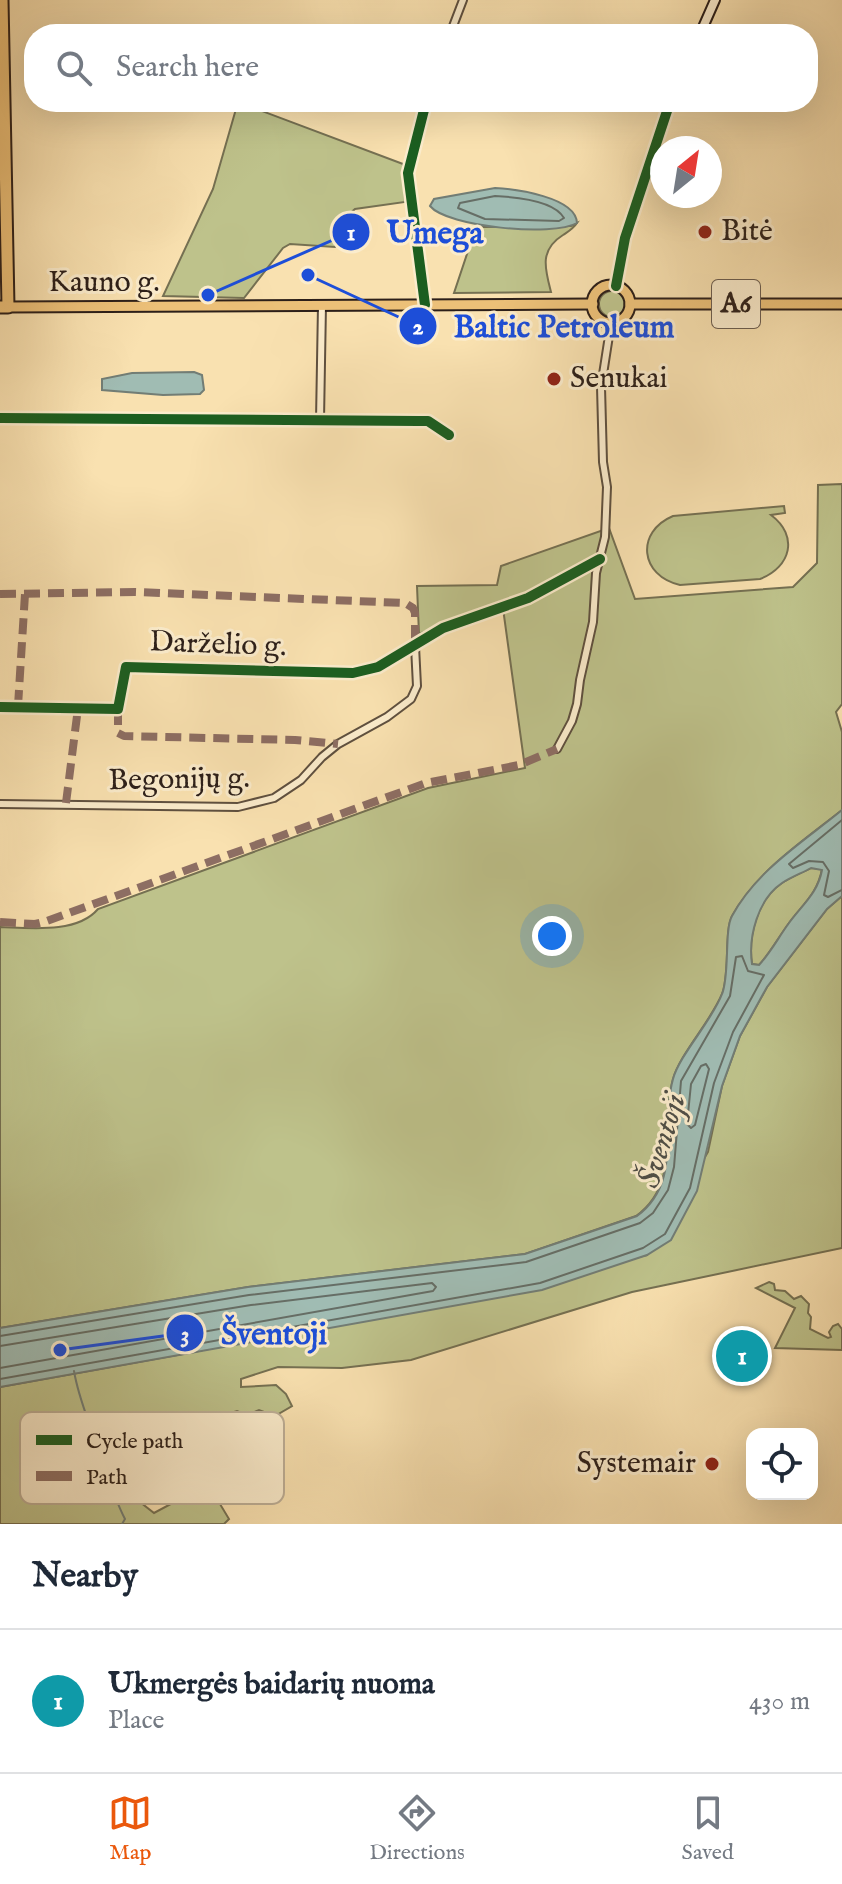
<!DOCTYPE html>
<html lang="en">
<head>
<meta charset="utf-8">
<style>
  :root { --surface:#fff; --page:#f2f2f3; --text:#1f2937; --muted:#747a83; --line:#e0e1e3; --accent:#ea580c }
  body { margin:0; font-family:"IM FELL English",serif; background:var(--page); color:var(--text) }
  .controls { position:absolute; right:24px; bottom:24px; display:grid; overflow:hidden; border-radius:16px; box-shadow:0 8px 32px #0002 }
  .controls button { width:72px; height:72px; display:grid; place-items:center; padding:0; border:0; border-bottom:2px solid var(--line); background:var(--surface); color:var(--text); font:40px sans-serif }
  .compass { position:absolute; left:650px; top:136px; width:72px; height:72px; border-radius:50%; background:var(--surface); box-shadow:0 8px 32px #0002; rotate:30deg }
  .you { position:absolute; left:552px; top:936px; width:28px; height:28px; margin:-20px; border:6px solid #fff; border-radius:50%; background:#1a73e8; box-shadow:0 0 0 12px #1a73e833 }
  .badge { display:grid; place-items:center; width:52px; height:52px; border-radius:50%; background:var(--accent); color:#fff; font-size:26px; font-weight:700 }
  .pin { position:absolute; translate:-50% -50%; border:4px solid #fff; box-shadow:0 2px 8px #0006 }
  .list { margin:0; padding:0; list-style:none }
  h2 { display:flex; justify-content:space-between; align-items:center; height:104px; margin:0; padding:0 32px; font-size:34px }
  h2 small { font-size:26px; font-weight:400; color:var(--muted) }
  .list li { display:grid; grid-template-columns:52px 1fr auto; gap:24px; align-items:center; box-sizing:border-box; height:144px; padding:0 32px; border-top:2px solid var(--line) }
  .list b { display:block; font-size:30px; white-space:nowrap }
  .list p { margin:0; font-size:26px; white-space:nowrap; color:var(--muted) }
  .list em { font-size:26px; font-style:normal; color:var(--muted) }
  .icon { flex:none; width:44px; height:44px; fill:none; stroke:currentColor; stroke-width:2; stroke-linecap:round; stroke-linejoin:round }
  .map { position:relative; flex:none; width:842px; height:1524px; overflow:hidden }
  .search { position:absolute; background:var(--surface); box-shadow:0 8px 32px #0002; left:24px; right:24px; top:24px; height:88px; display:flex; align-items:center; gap:20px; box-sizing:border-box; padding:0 28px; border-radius:32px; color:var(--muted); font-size:30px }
  .sheet { height:248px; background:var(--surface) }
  nav { display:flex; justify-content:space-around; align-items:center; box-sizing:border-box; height:112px; border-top:2px solid var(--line); background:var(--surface); font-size:22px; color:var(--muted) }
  nav a { display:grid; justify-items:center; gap:4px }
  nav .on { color:var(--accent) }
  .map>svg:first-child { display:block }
  .green { fill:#bec28b; stroke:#757052; stroke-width:2 }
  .water { fill:#a0bcb3; stroke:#727d75; stroke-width:2; fill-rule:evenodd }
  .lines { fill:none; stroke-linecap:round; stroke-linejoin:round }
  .shore { stroke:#666e66; stroke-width:2 }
  .stream { stroke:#727d75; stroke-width:2 }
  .street-casing { stroke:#5f503f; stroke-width:10 }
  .secondary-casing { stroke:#2c1f19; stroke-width:12 }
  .primary-casing { stroke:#2c1f19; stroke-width:13 }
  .highway-casing { stroke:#2c1f19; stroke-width:15 }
  .street { stroke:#fbeccc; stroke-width:6 }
  .secondary { stroke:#fbeccc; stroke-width:8 }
  .primary { stroke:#ecc078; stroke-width:9 }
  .highway { stroke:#ecc078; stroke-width:11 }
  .quiet { stroke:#8d6e63; stroke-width:8; stroke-dasharray:16 8; stroke-linecap:butt }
  .cycleway-casing { stroke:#fbeccc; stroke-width:15 }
  .cycleway { stroke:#1b5e20; stroke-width:10 }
  .poi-dot { fill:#8f2418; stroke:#fbeccc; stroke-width:3 }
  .labels { text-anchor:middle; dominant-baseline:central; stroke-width:6; stroke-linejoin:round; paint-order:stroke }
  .shield { fill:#fbeccc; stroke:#6a5c4f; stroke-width:2 }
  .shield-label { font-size:28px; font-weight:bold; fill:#2c1f19 }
  .poi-label { font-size:30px; fill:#2c1f19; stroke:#fbeccc; text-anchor:start }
  .street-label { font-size:30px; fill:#2c1f19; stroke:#fbeccc }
  .water-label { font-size:32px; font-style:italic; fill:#4f4e47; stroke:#fbeccc }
  .key { fill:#fbeccc; stroke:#bdae96; stroke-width:2 }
  .key-label { font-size:22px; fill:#2c1f19 }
  .leader { fill:none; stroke:#1d4ed8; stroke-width:3 }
  .callout-dot { fill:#1d4ed8; stroke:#fbeccc; stroke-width:3 }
  .mark-label { font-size:24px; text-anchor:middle; font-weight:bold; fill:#fff }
  .callout-label { font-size:32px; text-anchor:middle; font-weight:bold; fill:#1d4ed8; stroke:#fbeccc; stroke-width:6; stroke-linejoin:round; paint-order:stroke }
</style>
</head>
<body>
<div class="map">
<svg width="842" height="1524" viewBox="0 0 842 1524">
  <rect width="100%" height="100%" fill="#f9e1b0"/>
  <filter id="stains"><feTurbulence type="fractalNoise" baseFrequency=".0025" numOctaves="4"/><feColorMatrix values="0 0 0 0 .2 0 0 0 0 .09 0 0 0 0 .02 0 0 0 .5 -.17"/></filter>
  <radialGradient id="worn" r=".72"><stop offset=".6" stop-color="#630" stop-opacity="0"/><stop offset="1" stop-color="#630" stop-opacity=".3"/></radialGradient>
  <g class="green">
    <path d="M 238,102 L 403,164 L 405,202 L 355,209 L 349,214 L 335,247 L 290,244 L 283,248 L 244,298 L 163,296 L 213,189 Z"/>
    <path d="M 577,223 C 573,229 569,231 563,235 C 539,250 545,269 551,292 L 454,293 L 477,224 L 483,227 L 571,226 Z"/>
    <circle cx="612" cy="304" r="13"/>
    <path d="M 842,484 L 842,704 L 836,712 L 842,732 L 842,810 C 803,841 757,871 732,916 C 724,931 730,975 722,994 C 711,1021 680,1054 673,1079 C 660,1126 682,1183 636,1216 L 525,1254 L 248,1287 L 0,1328 L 0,927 C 29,928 77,934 98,909 L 428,788 L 525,768 L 502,601 L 419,634 L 417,586 L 497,585 L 501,566 L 609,528 L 635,599 L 793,587 L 817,563 L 818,485 Z"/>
    <path d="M 784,506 L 785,513 L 771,515 C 799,536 791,567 760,579 L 680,585 C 640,576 635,532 673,516 Z"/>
    <path d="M 811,868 L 822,869 C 818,893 802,905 789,923 C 778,938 771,952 759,965 L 752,964 C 748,936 757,900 782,883 C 791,877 801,873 811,868 Z"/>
    <path d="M 842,896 L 842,1248 L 632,1292 L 411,1360 L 342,1368 L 278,1367 L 241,1379 L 241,1387 L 276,1385 L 286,1394 L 292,1406 L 275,1416 L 259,1410 L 247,1415 L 237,1411 L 208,1420 L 164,1420 L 127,1413 L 117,1416 L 112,1426 L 131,1495 L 154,1513 L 208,1484 L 229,1519 L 224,1524 L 0,1524 L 0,1387 L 194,1352 L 647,1255 L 708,1152 L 722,1086 L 740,1036 L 767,987 L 827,909 Z"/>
    <path d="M 769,1282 L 774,1284 L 775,1290 L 785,1291 L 794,1299 L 801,1296 L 809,1304 L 808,1313 L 811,1317 L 810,1329 L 828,1338 L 831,1337 L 829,1332 L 833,1326 L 838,1324 L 842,1329 L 842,1350 L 775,1348 L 795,1308 L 756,1288 Z"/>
  </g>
  <g class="water">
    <path d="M 495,188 C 515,189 576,197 577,223 C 553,237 447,227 430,206 L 434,199 Z"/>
    <path d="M 194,372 L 202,375 L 204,390 L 200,394 L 163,395 L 102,390 L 102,379 L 132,373 Z"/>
    <path d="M 842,810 L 842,896 L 827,909 L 767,987 L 740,1036 L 722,1086 L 697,1191 L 671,1240 L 647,1255 L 542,1290 L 0,1387 L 0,1328 L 248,1287 L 525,1254 L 637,1216 C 683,1182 660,1126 673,1079 C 680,1054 712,1021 722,994 C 730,975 724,930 732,916 C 757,870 803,842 842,810 ZM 811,868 L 822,870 C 818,893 802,905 789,923 C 778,938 771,952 759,965 L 752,964 C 748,937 758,899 782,883 C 791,877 802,873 811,868 Z"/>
  </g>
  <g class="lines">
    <g class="shore">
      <path d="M 495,196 C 515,197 554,200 564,218 L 559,221 L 485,219 L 458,208 L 460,203 Z"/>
      <path d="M 842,820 L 789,864 L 793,868 L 809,861 L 823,862 L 829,871 L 824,895 L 828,897 L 842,890"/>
      <path d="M 706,1064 L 709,1069 L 695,1125 L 691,1128 L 687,1124 L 691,1084 L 701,1066 Z"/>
      <path d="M 0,1336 L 249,1295 L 526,1262 L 640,1223 L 653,1213 L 668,1190 L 674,1167 L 681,1081 L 730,996 L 736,957 L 742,956 L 748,971 L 764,975 L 733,1032 L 714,1083 L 690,1188 L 665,1234 L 643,1248 L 540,1283 L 0,1379"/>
      <path d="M 0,1346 L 251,1305 L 432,1283 L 436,1287 L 433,1291 L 0,1368"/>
    </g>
    <path class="stream" d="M 74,1371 C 78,1395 86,1414 94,1437 C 105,1464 111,1492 125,1519 L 122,1524"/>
    <g class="street-casing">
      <g id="street">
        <path d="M 450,34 L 463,0"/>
        <path d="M 425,305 L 408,173 L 426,102"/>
        <path d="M 0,418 L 418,421 L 428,421 L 449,435"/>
        <path d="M 320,420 L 322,305"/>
        <path d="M 0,707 L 118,709 L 126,667 L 353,673 L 378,667 L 443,628 L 528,598 L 600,559"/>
        <path d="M 557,749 L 572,721 L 577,704 L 580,680 L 593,622 L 596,573 L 605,537 L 607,487 L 603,462 L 601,387 L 611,323"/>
        <path d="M 0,804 L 238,807 L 274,798 L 301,780 L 322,757 L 338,744 L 387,717 L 411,699 L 417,686 L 415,646"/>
      </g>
    </g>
    <g class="secondary-casing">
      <g id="secondary">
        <path d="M 700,34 L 715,0"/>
        <path d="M 616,286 L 625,238 L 670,102"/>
      </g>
    </g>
    <g class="primary-casing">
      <g id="primary">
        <circle cx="611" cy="304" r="19"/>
        <path d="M 630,304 L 842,304"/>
        <path d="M 8,307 L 593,304"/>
      </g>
    </g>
    <g class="highway-casing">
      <path id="highway" d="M 0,307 L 8,307 L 2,0"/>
    </g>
    <use href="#street" class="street"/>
    <use href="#secondary" class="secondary"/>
    <use href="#primary" class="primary"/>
    <use href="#highway" class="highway"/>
    <g class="quiet">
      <path d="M 0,594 L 135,592 L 405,603 L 413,608 L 415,613 L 415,646"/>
      <path d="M 18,706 L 25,594"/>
      <path d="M 118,709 L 118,733 L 124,736 L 295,740 L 338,744"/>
      <path d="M 66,803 L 78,708"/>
      <path d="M 0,922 L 35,924 L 47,921 L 426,783 L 519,765 L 557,749"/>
    </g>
    <g class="cycleway-casing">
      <g id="cycleway">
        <path d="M 616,286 L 625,238 L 670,102"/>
        <path d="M 425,305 L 408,173 L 426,102"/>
        <path d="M 0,418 L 418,421 L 428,421 L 449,435"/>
        <path d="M 0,707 L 118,709 L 126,667 L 353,673 L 378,667 L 443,628 L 528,598 L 600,559"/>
      </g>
    </g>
    <use href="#cycleway" class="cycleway"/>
  </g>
  <g class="poi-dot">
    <circle cx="705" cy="232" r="8"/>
    <circle cx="554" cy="379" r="8"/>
    <circle cx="712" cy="1464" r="8"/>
  </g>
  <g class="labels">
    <rect class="shield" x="712" y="280" width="48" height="48" rx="6"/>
    <g class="shield-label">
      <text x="736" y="304">A6</text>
    </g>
    <g class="poi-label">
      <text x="721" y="232">Bitė</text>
      <text x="570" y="379">Senukai</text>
      <text x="696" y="1464" text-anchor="end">Systemair</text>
    </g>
    <g class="street-label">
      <text x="104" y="283">Kauno g.</text>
      <text transform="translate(218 645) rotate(2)">Darželio g.</text>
      <text transform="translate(179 780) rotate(-1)">Begonijų g.</text>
    </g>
    <g class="water-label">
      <text transform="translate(663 1141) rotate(-73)">Šventoji</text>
    </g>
  </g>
  <rect x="20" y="1412" width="264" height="92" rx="12" class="key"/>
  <rect x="36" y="1435" width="36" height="10" fill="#1b5e20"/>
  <rect x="36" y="1471" width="36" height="10" fill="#8d6e63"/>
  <g class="key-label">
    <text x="86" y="1448">Cycle path</text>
    <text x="86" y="1484">Path</text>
  </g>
  <path class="leader" d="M208 295L351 232M308 275L418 326M60 1350L185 1333"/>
  <g class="callout-dot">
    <circle cx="208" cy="295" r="8"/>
    <circle cx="308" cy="275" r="8"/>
    <circle cx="60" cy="1350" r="8"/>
    <circle cx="351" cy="232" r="20"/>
    <circle cx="418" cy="326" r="20"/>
    <circle cx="185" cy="1333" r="20"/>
  </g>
  <g class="mark-label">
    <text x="351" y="240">1</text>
    <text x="418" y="334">2</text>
    <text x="185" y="1342">3</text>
  </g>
  <g class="callout-label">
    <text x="435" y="243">Umega</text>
    <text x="564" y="337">Baltic Petroleum</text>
    <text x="274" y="1344">Šventoji</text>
  </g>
  <rect width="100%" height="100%" filter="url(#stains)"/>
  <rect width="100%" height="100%" fill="url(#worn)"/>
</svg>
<div class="controls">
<button><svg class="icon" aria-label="locate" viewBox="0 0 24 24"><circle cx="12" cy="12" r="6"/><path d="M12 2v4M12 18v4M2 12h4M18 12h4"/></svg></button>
</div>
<svg class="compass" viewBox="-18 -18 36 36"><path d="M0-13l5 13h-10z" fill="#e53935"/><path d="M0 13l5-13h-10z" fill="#747a83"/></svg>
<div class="you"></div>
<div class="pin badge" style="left:742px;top:1356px;background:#0f9aa8">1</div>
<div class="search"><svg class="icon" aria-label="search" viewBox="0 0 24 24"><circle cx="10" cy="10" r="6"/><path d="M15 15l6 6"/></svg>Search here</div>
</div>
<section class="sheet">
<h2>Nearby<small></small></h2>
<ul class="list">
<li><span class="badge" style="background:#0f9aa8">1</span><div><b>Ukmergės baidarių nuoma</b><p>Place</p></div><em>430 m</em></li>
</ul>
</section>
<nav>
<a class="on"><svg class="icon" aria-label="map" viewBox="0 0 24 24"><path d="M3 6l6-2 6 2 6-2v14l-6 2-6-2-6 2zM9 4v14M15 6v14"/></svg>Map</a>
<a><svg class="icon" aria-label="directions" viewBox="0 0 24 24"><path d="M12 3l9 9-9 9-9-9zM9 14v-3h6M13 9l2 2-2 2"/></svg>Directions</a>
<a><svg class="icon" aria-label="saved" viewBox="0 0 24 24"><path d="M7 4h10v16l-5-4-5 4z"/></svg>Saved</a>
</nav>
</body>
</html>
